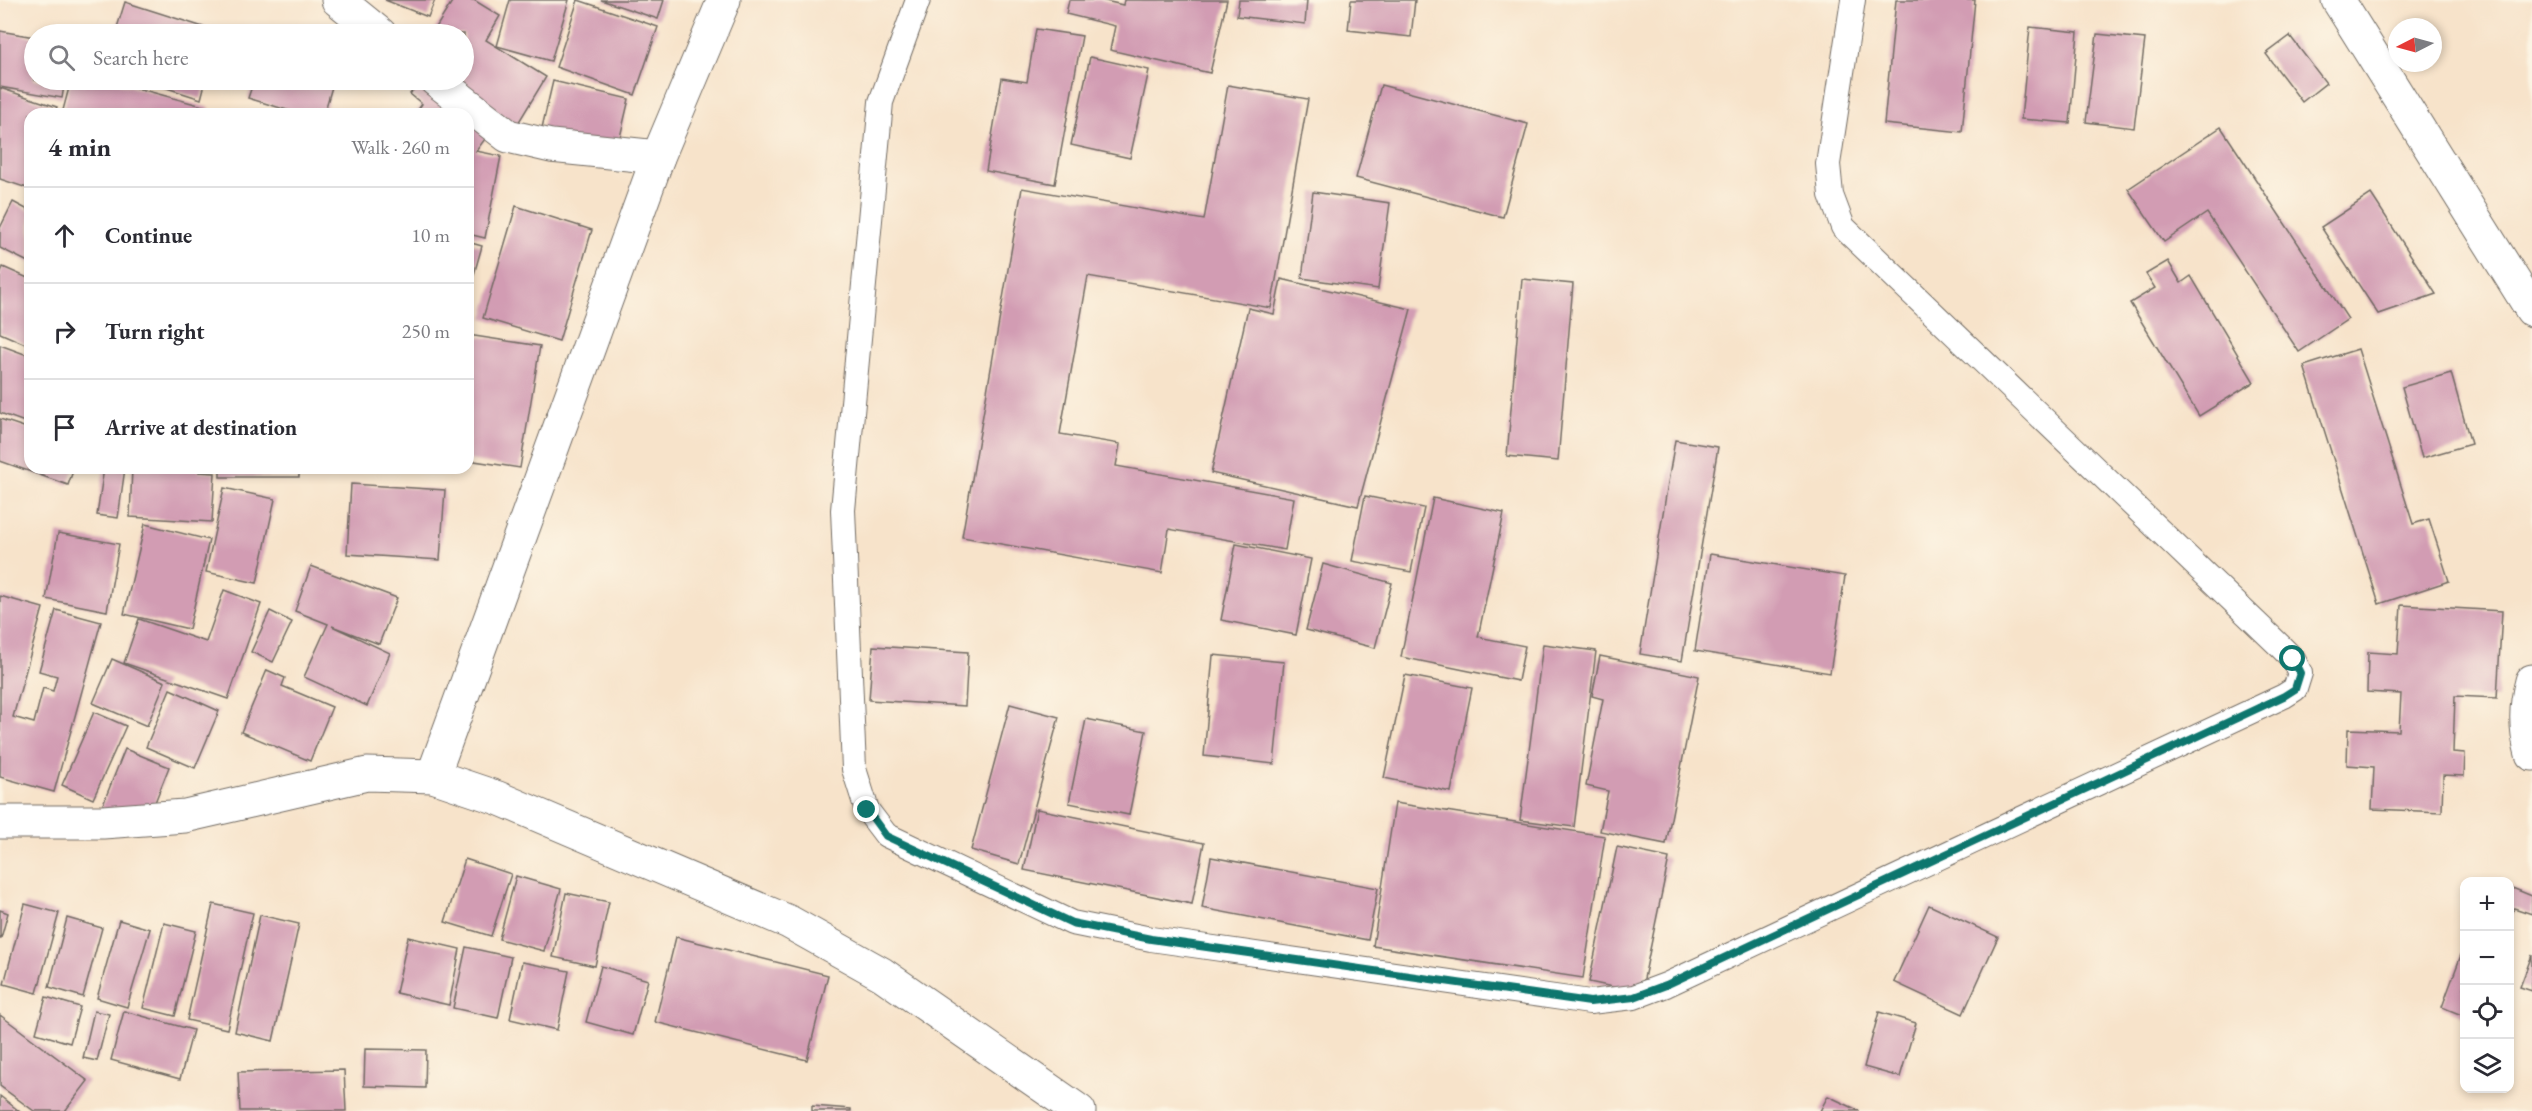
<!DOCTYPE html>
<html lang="en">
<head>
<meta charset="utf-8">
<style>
  :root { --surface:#fff; --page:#f2f2f3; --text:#2b2b33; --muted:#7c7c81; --line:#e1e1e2 }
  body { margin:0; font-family:"EB Garamond",serif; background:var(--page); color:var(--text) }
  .controls { position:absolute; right:18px; bottom:18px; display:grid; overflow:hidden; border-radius:12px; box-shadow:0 3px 9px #0003 }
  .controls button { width:54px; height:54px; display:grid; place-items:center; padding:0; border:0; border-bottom:2px solid var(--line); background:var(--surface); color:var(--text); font:30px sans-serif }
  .compass { position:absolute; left:2388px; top:18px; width:54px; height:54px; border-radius:50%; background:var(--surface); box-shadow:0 3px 9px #0003; rotate:264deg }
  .stop { position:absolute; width:18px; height:18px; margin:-14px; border:4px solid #0f766e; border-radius:50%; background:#fff }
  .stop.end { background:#0f766e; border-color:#fff; box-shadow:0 2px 6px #0008 }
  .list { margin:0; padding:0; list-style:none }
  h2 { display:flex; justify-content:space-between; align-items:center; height:78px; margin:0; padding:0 24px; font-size:26px }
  h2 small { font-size:20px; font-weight:400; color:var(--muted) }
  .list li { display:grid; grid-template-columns:39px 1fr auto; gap:18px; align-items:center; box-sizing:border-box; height:96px; padding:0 24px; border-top:2px solid var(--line) }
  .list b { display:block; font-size:22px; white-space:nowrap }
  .list em { font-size:20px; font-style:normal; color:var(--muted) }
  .icon { flex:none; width:33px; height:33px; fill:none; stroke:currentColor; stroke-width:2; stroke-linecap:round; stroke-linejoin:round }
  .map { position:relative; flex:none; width:2532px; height:1111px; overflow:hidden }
  .search { position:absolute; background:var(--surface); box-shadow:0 3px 9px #0003; left:24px; top:24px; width:450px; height:66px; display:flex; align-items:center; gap:15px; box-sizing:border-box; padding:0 21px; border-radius:33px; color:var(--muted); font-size:22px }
  .panel { position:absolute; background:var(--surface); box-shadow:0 3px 9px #0003; left:24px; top:108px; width:450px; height:366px; border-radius:18px }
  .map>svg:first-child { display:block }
  .building { fill:#d29cb3 }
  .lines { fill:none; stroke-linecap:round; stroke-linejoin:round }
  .lane-casing { stroke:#726b63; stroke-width:26 }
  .street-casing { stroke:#726b63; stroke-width:35 }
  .secondary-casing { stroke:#726b63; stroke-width:35 }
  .lane { stroke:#fff; stroke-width:24 }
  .street { stroke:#fff; stroke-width:33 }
  .secondary { stroke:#fff; stroke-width:33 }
  .route { stroke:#0f766e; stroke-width:8 }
</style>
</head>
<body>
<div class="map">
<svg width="2532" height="1111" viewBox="0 0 2532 1111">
  <rect width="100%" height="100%" fill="#fcf5e5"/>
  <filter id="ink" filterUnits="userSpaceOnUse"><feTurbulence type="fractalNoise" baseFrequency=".0167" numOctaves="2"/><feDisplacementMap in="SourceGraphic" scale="12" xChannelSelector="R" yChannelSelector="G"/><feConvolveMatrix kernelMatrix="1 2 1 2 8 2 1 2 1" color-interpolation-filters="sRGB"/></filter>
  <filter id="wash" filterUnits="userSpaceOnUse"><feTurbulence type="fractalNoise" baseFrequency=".008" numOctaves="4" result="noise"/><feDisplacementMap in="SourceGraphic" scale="24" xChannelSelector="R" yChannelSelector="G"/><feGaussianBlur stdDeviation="1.35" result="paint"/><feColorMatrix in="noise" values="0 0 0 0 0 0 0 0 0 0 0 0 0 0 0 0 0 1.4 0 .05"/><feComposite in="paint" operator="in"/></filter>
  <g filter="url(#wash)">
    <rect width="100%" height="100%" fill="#f7e3ca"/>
    <g id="blocks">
      <g class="building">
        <path d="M 385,0 L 435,0 L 428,17 Z"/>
        <path d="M 453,0 L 474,0 L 500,16 L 486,40 L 546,77 L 517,125 L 444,80 L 464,80 L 464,34 L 432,34 Z"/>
        <path d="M 510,0 L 569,0 L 551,61 L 497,46 Z"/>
        <path d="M 578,0 L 658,27 L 635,95 L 556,67 Z"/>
        <path d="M 601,0 L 664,0 L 658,19 Z"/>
        <path d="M 1069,0 L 1101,0 L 1123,5 L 1124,0 L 1227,0 L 1210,73 L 1110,50 L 1115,26 L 1066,14 Z"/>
        <path d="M 1239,0 L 1307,0 L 1305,24 L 1237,16 Z"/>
        <path d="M 1351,0 L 1415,0 L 1411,37 L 1348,30 Z"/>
        <path d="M 1896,0 L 1975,0 L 1962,132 L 1884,124 Z"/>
        <path d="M 125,2 L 225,34 L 115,34 Z"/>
        <path d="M 2030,27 L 2078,32 L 2070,123 L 2021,119 Z"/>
        <path d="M 1036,29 L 1082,36 L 1055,184 L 986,171 L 1002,78 L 1027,82 Z"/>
        <path d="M 0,31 L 34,37 L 34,80 L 65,80 L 62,98 L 0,87 Z"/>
        <path d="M 2097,34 L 2145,39 L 2134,128 L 2086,122 Z"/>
        <path d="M 2290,36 L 2326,83 L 2302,102 L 2266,54 Z"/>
        <path d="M 1090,57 L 1149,70 L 1130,158 L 1071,145 Z"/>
        <path d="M 71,80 L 107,80 L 210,108 L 208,114 L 62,114 Z"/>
        <path d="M 142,80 L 206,80 L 201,99 Z"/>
        <path d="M 254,80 L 334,80 L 324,114 L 300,114 L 248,98 Z"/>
        <path d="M 553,81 L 629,99 L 617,150 L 541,132 Z"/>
        <path d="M 420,82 L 461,114 L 415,114 L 422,104 L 410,94 Z"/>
        <path d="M 1228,85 L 1308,99 L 1271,308 L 1088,276 L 1060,434 L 1120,444 L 1116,466 L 1294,498 L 1285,550 L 1169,529 L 1162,573 L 962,537 L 1022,188 L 1204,220 Z"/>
        <path d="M 1381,85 L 1528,124 L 1503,217 L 1356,178 Z"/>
        <path d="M 0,88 L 57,107 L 54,114 L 30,114 L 30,189 L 0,179 Z"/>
        <path d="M 468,120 L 488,135 L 476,151 L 501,156 L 485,238 L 468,234 Z"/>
        <path d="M 2221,127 L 2348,319 L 2299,352 L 2207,213 L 2164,242 L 2128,189 Z"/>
        <path d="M 1313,192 L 1390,203 L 1378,289 L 1302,278 Z"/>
        <path d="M 2371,194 L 2436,294 L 2378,314 L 2321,227 Z"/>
        <path d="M 13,202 L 30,211 L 30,263 L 0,248 L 0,228 Z"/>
        <path d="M 516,206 L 592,230 L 559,341 L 483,318 Z"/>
        <path d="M 468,242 L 482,246 L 469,292 L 468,291 Z"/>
        <path d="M 2168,261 L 2181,283 L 2191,276 L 2254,382 L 2199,416 L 2130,303 L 2155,288 L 2146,274 Z"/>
        <path d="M 3,267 L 30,279 L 30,346 L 0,333 L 0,274 Z"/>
        <path d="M 1281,279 L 1411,309 L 1358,506 L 1211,473 L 1248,308 L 1274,314 Z"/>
        <path d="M 1522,279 L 1573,284 L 1558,461 L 1507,456 Z"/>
        <path d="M 468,335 L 540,346 L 520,468 L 468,460 Z"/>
        <path d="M 0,345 L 30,356 L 30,424 L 0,413 Z"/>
        <path d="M 2358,349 L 2413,524 L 2429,519 L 2449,581 L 2379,604 L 2304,366 Z"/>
        <path d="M 2451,373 L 2471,444 L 2422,458 L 2402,387 Z"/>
        <path d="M 0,419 L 30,429 L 30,468 L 74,468 L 68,485 L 0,461 Z"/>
        <path d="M 1675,440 L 1718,447 L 1682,661 L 1640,654 Z"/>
        <path d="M 104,468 L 125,468 L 118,518 L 97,515 Z"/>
        <path d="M 132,468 L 200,468 L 199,472 L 215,473 L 212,522 L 130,517 Z"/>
        <rect x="220" y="468" width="79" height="9"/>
        <path d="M 351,484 L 445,490 L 440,560 L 347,554 Z"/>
        <path d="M 224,488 L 275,499 L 257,583 L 206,572 Z"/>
        <path d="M 1365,496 L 1424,508 L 1411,572 L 1352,561 Z"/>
        <path d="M 1433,498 L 1504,513 L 1478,637 L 1525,646 L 1518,681 L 1401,657 Z"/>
        <path d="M 145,524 L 209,540 L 189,629 L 124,614 Z"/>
        <path d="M 58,533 L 119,544 L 107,611 L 46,599 Z"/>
        <path d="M 1236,544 L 1311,559 L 1296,635 L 1221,620 Z"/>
        <path d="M 1710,554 L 1845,576 L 1830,673 L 1695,651 Z"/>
        <path d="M 1323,564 L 1392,583 L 1375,648 L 1306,630 Z"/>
        <path d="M 311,566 L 397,598 L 379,644 L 332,626 L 390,653 L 367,706 L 304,677 L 328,624 L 295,611 Z"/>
        <path d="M 224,590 L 261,604 L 228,699 L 124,663 L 139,619 L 206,642 Z"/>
        <path d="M 0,596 L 43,608 L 13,717 L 34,723 L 43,688 L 53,691 L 57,676 L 39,671 L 56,610 L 101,622 L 54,792 L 0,777 Z"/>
        <path d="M 2401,605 L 2502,611 L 2497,698 L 2455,696 L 2453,752 L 2465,753 L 2464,776 L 2443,775 L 2442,812 L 2372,809 L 2374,767 L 2347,765 L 2348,729 L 2399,731 L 2401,694 L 2367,692 L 2368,652 L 2398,654 Z"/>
        <path d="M 270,611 L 292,622 L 273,662 L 251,652 Z"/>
        <path d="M 1543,644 L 1596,651 L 1574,827 L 1520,820 Z"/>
        <path d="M 873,646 L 968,652 L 965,706 L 869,700 Z"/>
        <path d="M 1213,655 L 1284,662 L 1274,764 L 1204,756 Z"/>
        <path d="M 1600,656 L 1699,676 L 1666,844 L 1600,831 L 1608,791 L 1586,786 L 1603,699 L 1592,696 Z"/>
        <path d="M 112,659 L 165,682 L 147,726 L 93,703 Z"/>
        <path d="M 267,670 L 285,678 L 282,686 L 332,707 L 310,761 L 241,732 Z"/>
        <path d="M 1405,675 L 1472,688 L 1451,792 L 1384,778 Z"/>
        <path d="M 170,689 L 219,711 L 195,768 L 146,747 Z"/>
        <path d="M 1010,704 L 1059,717 L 1019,864 L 971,850 Z"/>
        <path d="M 94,712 L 126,726 L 93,799 L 62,785 Z"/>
        <path d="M 1086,719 L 1146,731 L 1129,815 L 1069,803 Z"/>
        <path d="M 125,749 L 169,767 L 150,815 L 101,809 Z"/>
        <path d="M 1395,803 L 1605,836 L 1583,978 L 1373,946 Z"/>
        <path d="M 1037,809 L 1204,843 L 1192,904 L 1024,870 Z"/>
        <path d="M 1617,847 L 1669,858 L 1641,993 L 1589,982 Z"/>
        <path d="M 1211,857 L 1378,888 L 1368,940 L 1202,908 Z"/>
        <path d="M 465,859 L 511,874 L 491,936 L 445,922 Z"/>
        <path d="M 516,876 L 561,889 L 544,951 L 499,939 Z"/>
        <path d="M 2510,887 L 2532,896 L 2532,914 L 2514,908 L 2510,920 Z"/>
        <path d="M 566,893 L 609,902 L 595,966 L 553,957 Z"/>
        <path d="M 25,904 L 59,913 L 37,993 L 4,984 Z"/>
        <path d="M 213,904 L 253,913 L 227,1029 L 187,1020 Z"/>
        <path d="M 1929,905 L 1998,937 L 1963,1014 L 1894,982 Z"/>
        <path d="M 0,910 L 8,913 L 1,938 L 0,938 Z"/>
        <path d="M 260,915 L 299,924 L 273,1041 L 235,1032 Z"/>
        <path d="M 67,918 L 102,928 L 83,997 L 49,987 Z"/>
        <path d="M 119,920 L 150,929 L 127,1007 L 97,998 Z"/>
        <path d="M 164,923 L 196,931 L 175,1016 L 143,1008 Z"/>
        <path d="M 408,937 L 460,949 L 449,1005 L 396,993 Z"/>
        <path d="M 676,937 L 828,975 L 807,1060 L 655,1022 Z"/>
        <path d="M 466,947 L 511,957 L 498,1018 L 453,1008 Z"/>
        <path d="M 2464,947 L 2464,1016 L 2442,1007 Z"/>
        <path d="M 2532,955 L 2532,991 L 2520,987 Z"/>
        <path d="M 522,962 L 569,971 L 557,1030 L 510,1019 Z"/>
        <path d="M 601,966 L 648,980 L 633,1035 L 586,1022 Z"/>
        <path d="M 46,997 L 80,1007 L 70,1043 L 36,1033 Z"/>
        <path d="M 94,1011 L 109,1014 L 97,1061 L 83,1058 Z"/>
        <path d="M 124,1011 L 193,1030 L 180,1079 L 111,1060 Z"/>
        <path d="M 1879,1012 L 1916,1023 L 1900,1077 L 1864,1067 Z"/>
        <path d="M 0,1015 L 88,1081 L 65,1111 L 34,1111 L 0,1086 Z"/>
        <path d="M 365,1049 L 426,1050 L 425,1088 L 364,1086 Z"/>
        <path d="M 344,1070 L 346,1111 L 240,1111 L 238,1072 Z"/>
        <path d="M 0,1096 L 19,1111 L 0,1111 Z"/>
        <path d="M 1828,1096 L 1860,1111 L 1820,1111 Z"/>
        <path d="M 812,1106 L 851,1109 L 851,1111 L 812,1111 Z"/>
      </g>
    </g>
  </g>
  <g filter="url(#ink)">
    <use href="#blocks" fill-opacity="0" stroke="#726b63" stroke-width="1.5"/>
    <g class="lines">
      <g class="lane-casing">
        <path id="lane" d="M 918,0 L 881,102 L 843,510 L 854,769 L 867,810 L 886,835 L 1072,923 L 1151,939 L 1590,1002 L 1634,997 L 1666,985 L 2284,696 L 2295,689 L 2300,673 L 2293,659 L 2279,645 L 1843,227 L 1831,195 L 1828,164 L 1853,0"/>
      </g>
      <g class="street-casing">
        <g id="street">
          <path d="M 338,0 L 380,34"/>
          <path d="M 436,80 L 508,136 L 551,146 L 658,157"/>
          <path d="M 433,776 L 658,157 L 724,0"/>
        </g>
      </g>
      <g class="secondary-casing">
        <g id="secondary">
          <path d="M 2338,0 L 2532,310"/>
          <path d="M 2532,681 C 2525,707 2525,728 2532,754"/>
          <path d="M 0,822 L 103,822 L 185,816 L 367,774 L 433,776 L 498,798 L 789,922 L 882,974 L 1079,1111"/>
        </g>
      </g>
      <use href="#lane" class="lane"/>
      <use href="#street" class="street"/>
      <use href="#secondary" class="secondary"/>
    </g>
  </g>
  <g class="lines" filter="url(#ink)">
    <path class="route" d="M 867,810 L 886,836 L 1072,923 L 1151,939 L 1590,1002 L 1634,997 L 1666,985 L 2284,696 L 2295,689 L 2300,673 L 2293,659"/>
  </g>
</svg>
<div class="controls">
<button>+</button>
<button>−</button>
<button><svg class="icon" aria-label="locate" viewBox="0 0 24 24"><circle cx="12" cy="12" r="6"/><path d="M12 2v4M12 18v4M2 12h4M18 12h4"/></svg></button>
<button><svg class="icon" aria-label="layers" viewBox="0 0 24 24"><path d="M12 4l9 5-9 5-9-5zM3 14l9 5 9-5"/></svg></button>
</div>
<svg class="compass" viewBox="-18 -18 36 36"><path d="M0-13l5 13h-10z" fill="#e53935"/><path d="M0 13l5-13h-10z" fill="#7c7c81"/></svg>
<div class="stop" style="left:2293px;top:659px"></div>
<div class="stop end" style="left:867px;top:810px"></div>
<div class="search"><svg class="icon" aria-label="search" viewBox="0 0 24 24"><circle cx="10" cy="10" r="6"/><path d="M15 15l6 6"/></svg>Search here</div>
<section class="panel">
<h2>4 min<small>Walk · 260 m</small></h2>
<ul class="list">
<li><svg class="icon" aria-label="ahead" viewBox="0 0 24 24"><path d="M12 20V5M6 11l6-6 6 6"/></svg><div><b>Continue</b></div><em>10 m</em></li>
<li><svg class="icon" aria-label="right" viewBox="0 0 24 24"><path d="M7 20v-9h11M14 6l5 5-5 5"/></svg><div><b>Turn right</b></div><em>250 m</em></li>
<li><svg class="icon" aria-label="arrive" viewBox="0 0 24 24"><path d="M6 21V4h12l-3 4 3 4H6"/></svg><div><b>Arrive at destination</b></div></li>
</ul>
</section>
</div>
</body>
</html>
